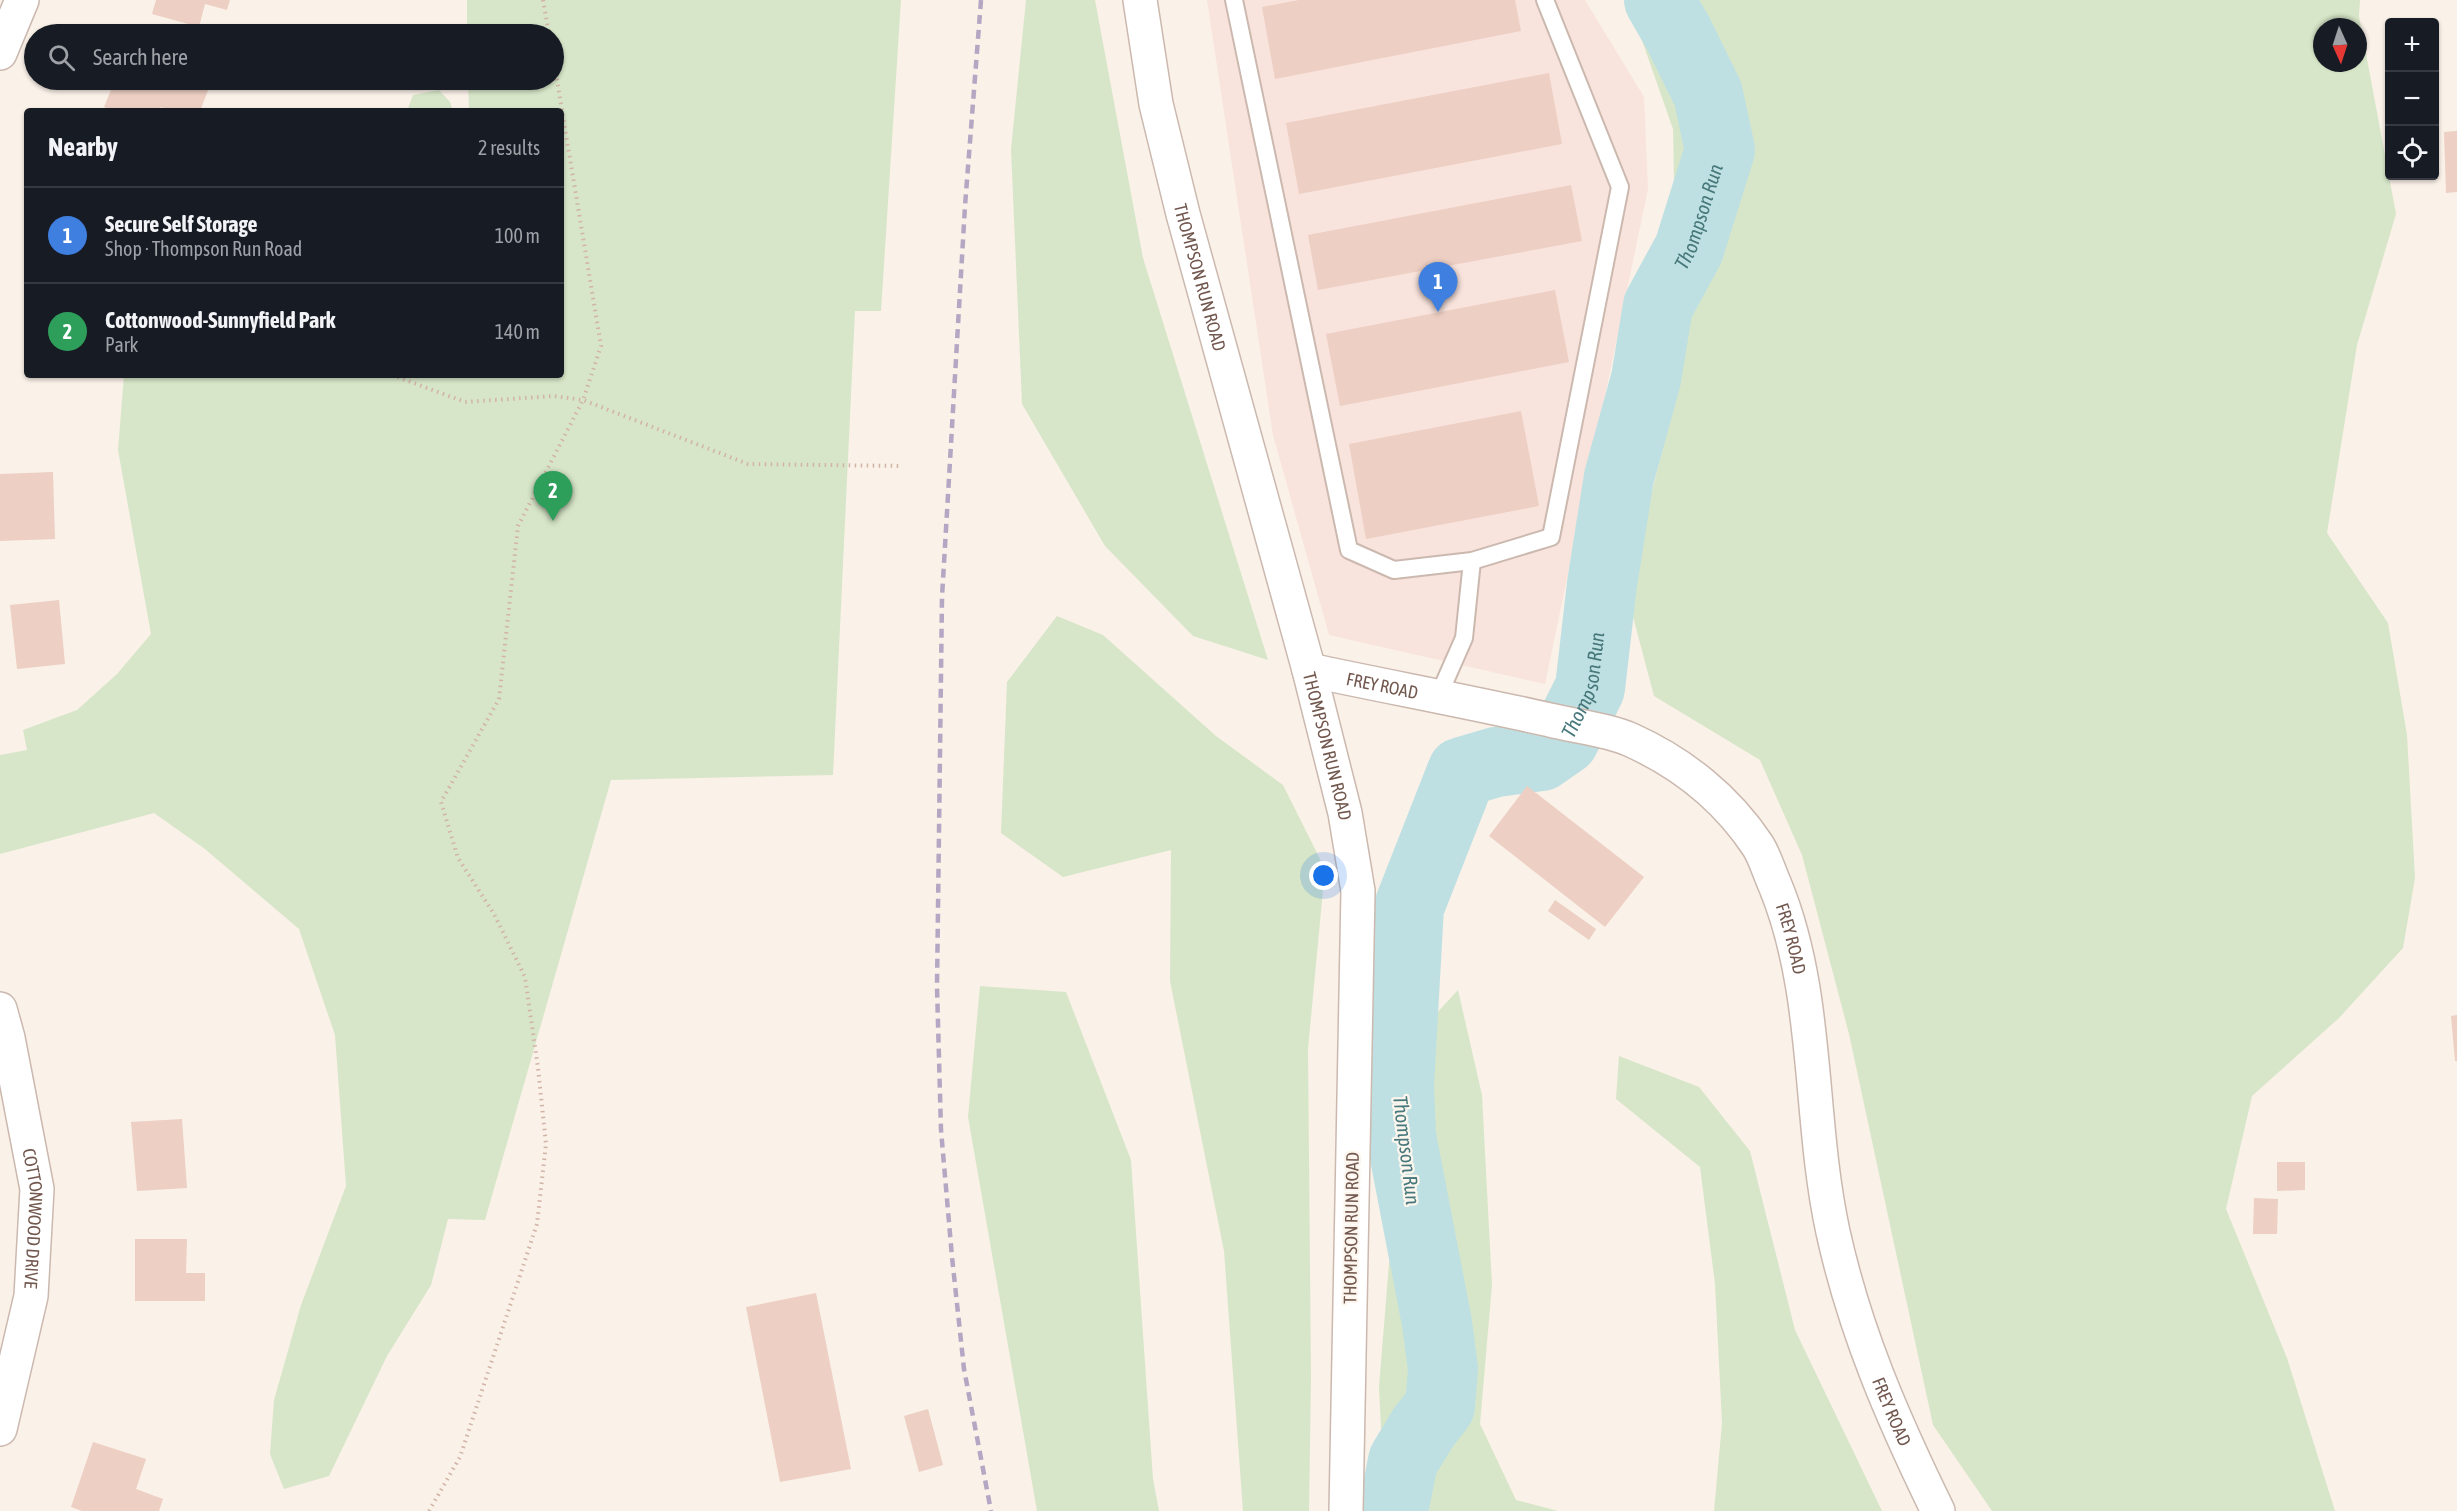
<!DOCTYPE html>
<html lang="en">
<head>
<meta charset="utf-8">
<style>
  :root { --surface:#171b24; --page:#242831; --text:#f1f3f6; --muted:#9ea1a6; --line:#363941; --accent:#d93025 }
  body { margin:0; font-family:"Asap Condensed",sans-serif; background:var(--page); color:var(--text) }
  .controls { position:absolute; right:18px; top:18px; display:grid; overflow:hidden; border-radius:6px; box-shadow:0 2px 4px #0004 }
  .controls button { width:54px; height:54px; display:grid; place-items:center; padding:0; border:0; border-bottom:2px solid var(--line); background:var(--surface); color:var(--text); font:30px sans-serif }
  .compass { position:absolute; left:2313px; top:18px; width:54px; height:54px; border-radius:50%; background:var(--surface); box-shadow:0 2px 4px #0004; rotate:177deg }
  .you { position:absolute; left:1324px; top:876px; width:21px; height:21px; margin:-15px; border:4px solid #fff; border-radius:50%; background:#1a73e8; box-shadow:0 0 0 9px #1a73e833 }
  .badge { display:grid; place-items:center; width:39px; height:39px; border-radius:50%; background:var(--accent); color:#fff; font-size:20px; font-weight:700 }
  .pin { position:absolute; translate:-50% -50px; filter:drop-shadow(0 2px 3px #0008) }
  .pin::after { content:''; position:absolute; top:32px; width:21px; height:18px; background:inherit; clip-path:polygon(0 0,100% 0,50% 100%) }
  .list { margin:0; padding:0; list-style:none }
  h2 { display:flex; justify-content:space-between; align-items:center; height:78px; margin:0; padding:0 24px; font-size:26px }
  h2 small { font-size:20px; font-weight:400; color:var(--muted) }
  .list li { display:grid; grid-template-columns:39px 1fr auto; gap:18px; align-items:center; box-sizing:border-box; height:96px; padding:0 24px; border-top:2px solid var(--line) }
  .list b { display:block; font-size:22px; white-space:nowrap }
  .list p { margin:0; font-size:20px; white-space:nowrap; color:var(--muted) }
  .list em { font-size:20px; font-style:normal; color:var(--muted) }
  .icon { flex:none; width:33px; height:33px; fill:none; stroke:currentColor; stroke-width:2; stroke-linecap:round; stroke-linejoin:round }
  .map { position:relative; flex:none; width:2457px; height:1511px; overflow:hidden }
  .search { position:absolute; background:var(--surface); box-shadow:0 2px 4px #0004; left:24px; top:24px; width:540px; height:66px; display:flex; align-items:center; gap:15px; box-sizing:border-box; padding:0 21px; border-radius:33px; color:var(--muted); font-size:22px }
  .panel { position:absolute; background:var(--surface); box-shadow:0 2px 4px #0004; left:24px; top:108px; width:540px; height:270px; border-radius:6px }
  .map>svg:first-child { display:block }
  .commercial { fill:#f9e3dd }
  .green { fill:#d7e6c8; fill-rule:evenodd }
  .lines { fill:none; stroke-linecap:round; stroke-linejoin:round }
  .river { stroke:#bfe0e2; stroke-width:70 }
  .building { fill:#edcfc3 }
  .service-casing { stroke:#cbb9af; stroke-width:20 }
  .minor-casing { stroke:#cbb9af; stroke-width:36 }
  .tertiary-casing { stroke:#cbb9af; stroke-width:36 }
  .path { stroke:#d2b3a6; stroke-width:4; stroke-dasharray:1.5 4.5; stroke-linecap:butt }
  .service { stroke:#fff; stroke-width:16 }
  .minor { stroke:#fff; stroke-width:33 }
  .tertiary { stroke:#fff; stroke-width:33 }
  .rail { stroke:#b4a7c3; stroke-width:4.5; stroke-dasharray:9 6; stroke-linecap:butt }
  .labels { text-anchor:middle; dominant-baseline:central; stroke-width:4.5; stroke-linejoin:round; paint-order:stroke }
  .street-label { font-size:18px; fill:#72584f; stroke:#fdf6ee }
  .water-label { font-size:20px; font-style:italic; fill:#47787b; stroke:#fdf6ee }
</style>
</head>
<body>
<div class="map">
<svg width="2457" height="1511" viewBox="0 0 2457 1511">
  <rect width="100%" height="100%" fill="#faf1e8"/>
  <path class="commercial" d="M 1207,0 L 1585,0 L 1644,97 L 1648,189 L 1545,684 L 1329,635 L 1273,435 Z"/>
  <g class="green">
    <path d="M 467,0 L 901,0 L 881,311 L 855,311 L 833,775 L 611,780 L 485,1220 L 448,1219 L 431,1285 L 387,1356 L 329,1476 L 284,1489 L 270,1454 L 274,1400 L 301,1305 L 346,1186 L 335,1035 L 299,929 L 205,849 L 154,813 L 0,854 L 0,755 L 27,750 L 23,730 L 77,710 L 117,674 L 151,634 L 118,450 L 124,375 L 561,375 L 561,111 L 469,111 L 468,80 L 554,80 L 554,34 L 467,34 Z"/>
    <path d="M 1026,0 L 1095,0 L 1143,258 L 1268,660 L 1193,636 L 1105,546 L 1022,404 L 1011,149 Z"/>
    <path d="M 1678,0 L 2360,0 L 2359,16 L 2396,214 L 2357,345 L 2327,533 L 2388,623 L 2407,735 L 2415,878 L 2403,948 L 2339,1018 L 2252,1096 L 2226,1209 L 2287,1358 L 2335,1511 L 1992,1511 L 1933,1425 L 1849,1034 L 1802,855 L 1760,760 L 1654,696 L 1627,594 L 1678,385 L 1673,129 L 1638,29 ZM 2322,27 L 2358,27 L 2358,63 L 2322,63 Z"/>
    <path d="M 439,90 L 450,102 L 453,111 L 407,111 L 413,95 Z"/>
    <path d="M 1057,616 L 1103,635 L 1216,736 L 1283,785 L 1325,869 L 1308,1049 L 1311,1377 L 1309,1511 L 1243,1511 L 1224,1251 L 1170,981 L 1171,850 L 1063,877 L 1001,833 L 1007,682 Z"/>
    <path d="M 980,986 L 1066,992 L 1131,1160 L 1153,1479 L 1159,1511 L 1037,1511 L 968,1117 Z"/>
    <path d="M 1458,990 L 1482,1095 L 1492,1285 L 1480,1424 L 1516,1500 L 1558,1511 L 1385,1511 L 1379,1387 L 1389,1263 L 1435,1015 Z"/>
    <path d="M 1619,1056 L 1699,1087 L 1750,1151 L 1795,1330 L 1882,1511 L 1714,1511 L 1722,1423 L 1715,1284 L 1700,1167 L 1616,1099 Z"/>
  </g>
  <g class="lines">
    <path class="river" id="s1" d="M 1393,1511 L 1403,1461 L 1423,1428 L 1440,1406 L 1443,1369 L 1437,1323 L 1401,1136 L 1399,1085 L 1409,907 L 1462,772 L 1496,762 L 1541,756 L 1564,740 L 1590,688 L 1602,584 L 1619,477 L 1646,379 L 1658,306 L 1689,249 L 1720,150 L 1708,94 L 1678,33 L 1659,0"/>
  </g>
  <g class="building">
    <path d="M 156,0 L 230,0 L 227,10 L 205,4 L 199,27 L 152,14 Z"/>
    <path d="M 1299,0 L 1515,0 L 1521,31 L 1275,79 L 1262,7 Z"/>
    <path d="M 1549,73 L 1562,144 L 1299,194 L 1286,123 Z"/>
    <path d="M 115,80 L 212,80 L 200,111 L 171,111 L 161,107 L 159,111 L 114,111 L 104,107 Z"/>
    <path d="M 2457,131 L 2457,192 L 2446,193 L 2444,132 Z"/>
    <path d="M 1571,185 L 1582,241 L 1318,290 L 1308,235 Z"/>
    <path d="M 1555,290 L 1569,362 L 1340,406 L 1326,334 Z"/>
    <path d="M 1521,411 L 1539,506 L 1366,539 L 1349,444 Z"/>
    <path d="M 53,472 L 55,539 L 0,541 L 0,474 Z"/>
    <path d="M 59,600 L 65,664 L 17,669 L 10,605 Z"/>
    <path d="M 1527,786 L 1644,877 L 1605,927 L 1489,836 Z"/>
    <path d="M 1555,900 L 1596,929 L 1589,940 L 1548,911 Z"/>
    <path d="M 2457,1015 L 2457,1061 L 2455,1061 L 2451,1016 Z"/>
    <path d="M 182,1119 L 187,1188 L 137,1191 L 131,1122 Z"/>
    <path d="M 2277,1162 L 2305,1162 L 2305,1190 L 2277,1191 Z"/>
    <path d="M 2254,1198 L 2278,1199 L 2277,1234 L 2253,1234 Z"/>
    <path d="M 135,1239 L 187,1239 L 186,1273 L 205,1273 L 205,1301 L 135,1301 Z"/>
    <path d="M 816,1293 L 851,1469 L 780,1482 L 746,1307 Z"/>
    <path d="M 928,1409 L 943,1465 L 919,1472 L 904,1416 Z"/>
    <path d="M 93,1442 L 146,1459 L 136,1489 L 163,1499 L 159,1511 L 82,1511 L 71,1507 Z"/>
  </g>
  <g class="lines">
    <g class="service-casing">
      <g id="service">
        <path d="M 1234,0 L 1349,550 L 1394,570 L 1472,561 L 1551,537 L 1620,187 L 1545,0"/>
        <path d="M 1438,697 L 1464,638 L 1472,561"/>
      </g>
    </g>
    <g class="minor-casing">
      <g id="minor">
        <path d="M 0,53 L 22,0"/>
        <path id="s2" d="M 0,1009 L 8,1038 L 37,1189 L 31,1296 L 0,1429"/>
      </g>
    </g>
    <g class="tertiary-casing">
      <g id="tertiary">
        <path id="s3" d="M 1140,0 L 1156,104 L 1183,214 L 1309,670 L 1345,813 L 1358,891 L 1346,1511"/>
        <path id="s4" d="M 1309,670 C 1389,687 1470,702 1550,720 C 1573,726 1610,730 1631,740 C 1682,763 1727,799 1758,846 C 1765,857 1769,872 1775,885 C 1820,994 1808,1117 1833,1232 C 1855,1332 1893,1419 1938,1511"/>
      </g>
    </g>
    <g class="path">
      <path d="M 543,0 L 549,34"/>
      <path d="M 392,375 L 465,402 L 554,396 L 583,400 L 748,464 L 902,466"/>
      <path d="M 429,1511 L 460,1457 L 537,1224 L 546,1144 L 538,1068 L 525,977 L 494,914 L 458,858 L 441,802 L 499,699 L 518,526 L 583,400 L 601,346 L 554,62"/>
    </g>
    <use href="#service" class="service"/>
    <use href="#minor" class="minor"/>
    <use href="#tertiary" class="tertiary"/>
    <path class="rail" d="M 981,0 L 965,206 L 942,597 L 937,987 L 941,1130 L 952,1257 L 964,1369 L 991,1511"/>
  </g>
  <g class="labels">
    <g class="street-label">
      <text stroke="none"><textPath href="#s3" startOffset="284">THOMPSON RUN ROAD</textPath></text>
      <text stroke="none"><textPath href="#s4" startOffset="75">FREY ROAD</textPath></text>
      <text stroke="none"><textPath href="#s3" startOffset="770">THOMPSON RUN ROAD</textPath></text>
      <text stroke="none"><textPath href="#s4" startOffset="596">FREY ROAD</textPath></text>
      <text stroke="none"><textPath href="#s2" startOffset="213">COTTONWOOD DRIVE</textPath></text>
      <text transform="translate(1351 1228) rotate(-89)">THOMPSON RUN ROAD</text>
      <text stroke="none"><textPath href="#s4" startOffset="1082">FREY ROAD</textPath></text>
    </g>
    <g class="water-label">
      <text stroke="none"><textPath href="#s1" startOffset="1420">Thompson Run</textPath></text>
      <text stroke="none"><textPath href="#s1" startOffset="934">Thompson Run</textPath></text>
      <text transform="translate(1407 1150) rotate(83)">Thompson Run</text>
    </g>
  </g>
</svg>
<div class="controls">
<button>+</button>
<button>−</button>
<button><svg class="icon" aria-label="locate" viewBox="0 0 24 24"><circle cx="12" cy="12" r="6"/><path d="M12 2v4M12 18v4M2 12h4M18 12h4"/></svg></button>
</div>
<svg class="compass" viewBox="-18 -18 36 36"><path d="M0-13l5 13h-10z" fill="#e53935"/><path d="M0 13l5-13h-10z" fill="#9ea1a6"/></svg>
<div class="you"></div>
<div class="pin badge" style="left:1438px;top:312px;background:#3f7fe0">1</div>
<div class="pin badge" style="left:553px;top:521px;background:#2e9e5b">2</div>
<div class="search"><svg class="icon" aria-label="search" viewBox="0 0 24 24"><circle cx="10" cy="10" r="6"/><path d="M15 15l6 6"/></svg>Search here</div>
<section class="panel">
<h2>Nearby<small>2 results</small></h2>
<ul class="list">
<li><span class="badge" style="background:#3f7fe0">1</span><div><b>Secure Self Storage</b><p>Shop · Thompson Run Road</p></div><em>100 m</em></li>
<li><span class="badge" style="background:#2e9e5b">2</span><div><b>Cottonwood-Sunnyfield Park</b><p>Park</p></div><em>140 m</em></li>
</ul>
</section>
</div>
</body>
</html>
